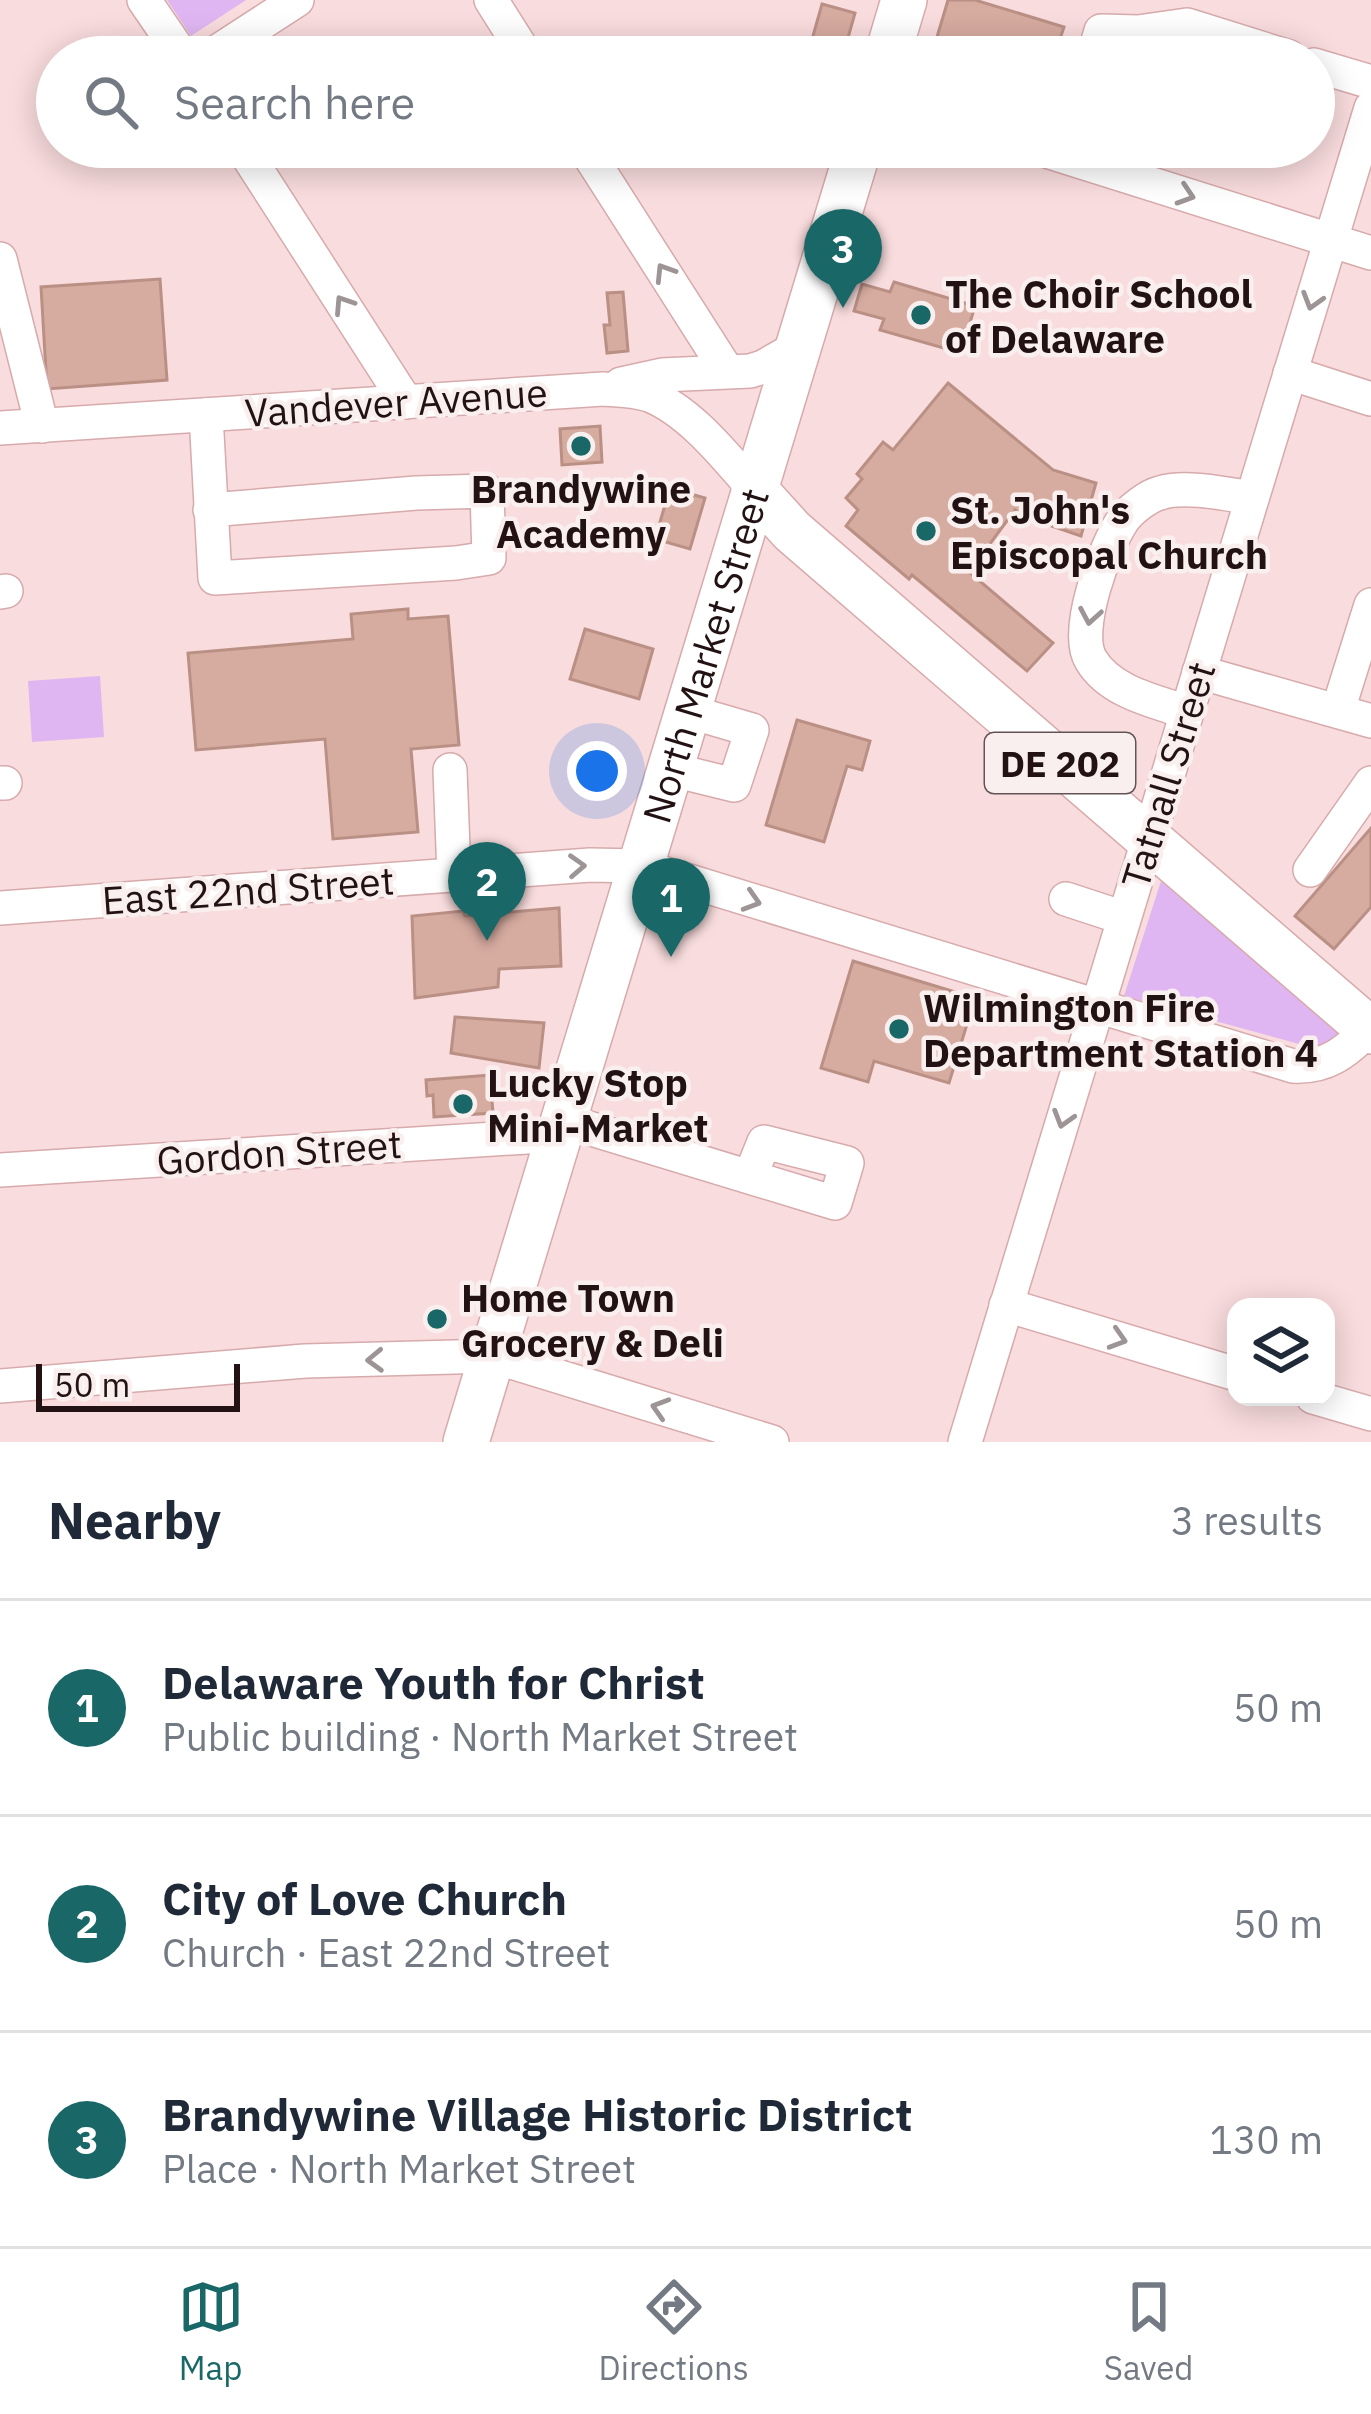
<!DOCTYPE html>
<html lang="en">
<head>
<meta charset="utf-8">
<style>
  :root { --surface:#fff; --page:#f6f6f7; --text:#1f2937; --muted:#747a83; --line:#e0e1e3; --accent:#196767 }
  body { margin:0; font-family:"IBM Plex Sans",sans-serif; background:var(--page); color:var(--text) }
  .controls { position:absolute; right:36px; bottom:36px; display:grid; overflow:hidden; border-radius:24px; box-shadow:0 6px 30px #0003 }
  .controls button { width:108px; height:108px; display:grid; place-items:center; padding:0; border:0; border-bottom:3px solid var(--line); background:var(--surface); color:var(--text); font:60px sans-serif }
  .scale { position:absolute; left:36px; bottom:30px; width:204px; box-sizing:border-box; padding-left:12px; border:6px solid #221213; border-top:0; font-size:33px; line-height:42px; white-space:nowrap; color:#221213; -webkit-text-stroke:9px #f9efef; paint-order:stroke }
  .you { position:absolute; left:597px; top:771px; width:42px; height:42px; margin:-30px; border:9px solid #fff; border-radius:50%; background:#1a73e8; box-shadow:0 0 0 18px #1a73e833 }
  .badge { display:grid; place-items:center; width:78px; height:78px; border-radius:50%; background:var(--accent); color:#fff; font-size:39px; font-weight:700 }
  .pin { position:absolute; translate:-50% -99px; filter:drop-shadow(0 3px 6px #0008) }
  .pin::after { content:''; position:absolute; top:63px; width:42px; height:36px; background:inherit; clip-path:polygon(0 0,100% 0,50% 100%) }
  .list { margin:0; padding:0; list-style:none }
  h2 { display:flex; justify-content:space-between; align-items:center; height:156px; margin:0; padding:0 48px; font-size:51px }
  h2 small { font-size:39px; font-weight:400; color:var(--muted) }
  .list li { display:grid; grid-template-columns:78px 1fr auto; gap:36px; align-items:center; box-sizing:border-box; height:216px; padding:0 48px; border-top:3px solid var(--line) }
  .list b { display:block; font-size:45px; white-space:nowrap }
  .list p { margin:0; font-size:39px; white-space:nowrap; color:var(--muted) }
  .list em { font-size:39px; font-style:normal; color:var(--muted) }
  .icon { flex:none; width:66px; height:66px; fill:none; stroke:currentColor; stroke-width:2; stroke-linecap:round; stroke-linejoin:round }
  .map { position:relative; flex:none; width:1371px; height:1442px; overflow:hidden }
  .search { position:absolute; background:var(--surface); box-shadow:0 6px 30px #0003; left:36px; right:36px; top:36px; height:132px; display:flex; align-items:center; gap:30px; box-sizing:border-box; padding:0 42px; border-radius:66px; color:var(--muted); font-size:45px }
  .sheet { height:804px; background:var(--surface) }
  nav { display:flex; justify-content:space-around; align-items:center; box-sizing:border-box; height:168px; border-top:3px solid var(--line); background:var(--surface); font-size:33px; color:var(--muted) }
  nav a { display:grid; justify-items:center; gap:6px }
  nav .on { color:var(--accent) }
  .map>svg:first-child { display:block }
  .green { fill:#dfb6f2 }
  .building { fill:#d6aba0; stroke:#ba9085; stroke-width:3 }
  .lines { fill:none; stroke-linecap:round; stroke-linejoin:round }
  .minor-casing { stroke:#d7aaac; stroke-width:36 }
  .major-casing { stroke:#d7aaac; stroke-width:48 }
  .minor { stroke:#fff; stroke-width:33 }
  .major { stroke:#fff; stroke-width:45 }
  .oneway { stroke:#9c9495 }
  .poi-dot { fill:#196767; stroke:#f9efef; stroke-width:4.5 }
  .labels { text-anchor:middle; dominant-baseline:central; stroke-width:9; stroke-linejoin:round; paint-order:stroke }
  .shield { fill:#f9efef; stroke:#625455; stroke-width:3 }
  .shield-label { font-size:36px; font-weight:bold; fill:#221213 }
  .poi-label { font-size:39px; font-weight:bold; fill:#221213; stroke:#f9efef; text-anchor:start }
  .street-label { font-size:39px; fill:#221213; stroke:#f9efef }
</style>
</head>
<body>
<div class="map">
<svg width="1371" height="1442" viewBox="0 0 1371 1442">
  <rect width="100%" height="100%" fill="#f9dcdd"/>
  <g class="green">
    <path d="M 167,0 L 246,0 L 191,36 Z"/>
    <path d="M 100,676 L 104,737 L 32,742 L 28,681 Z"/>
    <path d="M 1161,881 L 1342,1036 L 1321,1050 L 1124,996 Z"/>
  </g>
  <g class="building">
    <path d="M 948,0 L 975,0 L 1064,27 L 1054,57 L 1004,57 L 937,37 Z"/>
    <path d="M 822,4 L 855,13 L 844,52 L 811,43 Z"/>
    <path d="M 160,279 L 167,380 L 47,389 L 41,287 Z"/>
    <path d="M 894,282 L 975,306 L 961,353 L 880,330 L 884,319 L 854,311 L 862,284 L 890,292 Z"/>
    <path d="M 623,292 L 628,351 L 607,353 L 604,325 L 610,325 L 607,293 Z"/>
    <path d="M 948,383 L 1053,470 L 1096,483 L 1081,536 L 1022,516 L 1015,510 L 969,572 L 1053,643 L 1027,671 L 912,575 L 909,579 L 846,526 L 858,510 L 846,498 L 862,479 L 857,474 L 883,442 L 893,450 Z"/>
    <path d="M 600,426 L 602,462 L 562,465 L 560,429 Z"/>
    <path d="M 670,488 L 705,498 L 690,549 L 655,539 Z"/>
    <path d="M 408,609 L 408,619 L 448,616 L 459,745 L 411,749 L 418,832 L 333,839 L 325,739 L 196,750 L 188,653 L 353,639 L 351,614 Z"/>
    <path d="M 585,629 L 653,649 L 639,699 L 570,679 Z"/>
    <path d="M 797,720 L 870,741 L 862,770 L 847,766 L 824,842 L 766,825 Z"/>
    <path d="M 1371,828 L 1371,907 L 1334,949 L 1295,916 Z"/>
    <path d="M 559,908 L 561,966 L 499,969 L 498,987 L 415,998 L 412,916 L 463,911 L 465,916 Z"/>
    <path d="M 853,961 L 975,998 L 949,1083 L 874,1061 L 868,1082 L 821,1068 Z"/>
    <path d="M 455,1017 L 544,1023 L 539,1068 L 451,1053 Z"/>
    <path d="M 490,1075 L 493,1113 L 434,1117 L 433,1095 L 427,1096 L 426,1080 Z"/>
  </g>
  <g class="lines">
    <g class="minor-casing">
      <g id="minor">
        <path d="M 144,0 L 183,57"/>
        <path d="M 491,0 L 527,57"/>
        <path d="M 209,57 L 297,0"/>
        <path d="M 1093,57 L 1101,31 L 1138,32 L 1187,25 L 1289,57"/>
        <path d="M 1314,65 L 1371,82"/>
        <path d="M 242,147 L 406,402"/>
        <path d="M 584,147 L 727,371"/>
        <path d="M 1034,147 L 1371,253"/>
        <path d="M 0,259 L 42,426"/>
        <path d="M 1290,373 L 1371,399"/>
        <path d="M 621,384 L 662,375 L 750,371 L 763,367 L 798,347"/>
        <path d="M 206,415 L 215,578 L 456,563 L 489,558 L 487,491 L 416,493 L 210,510"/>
        <path d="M 0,428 L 603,389 C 618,390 634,390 649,395 C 690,411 726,457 754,489"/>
        <path d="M 0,592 L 6,591"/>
        <path d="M 1199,672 L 1371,721"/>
        <path d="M 1338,710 L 1371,605"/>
        <path d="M 1187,712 C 1154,701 1110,692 1091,660 C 1073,631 1105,546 1123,520 C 1130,510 1148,496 1160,493 C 1184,485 1227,494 1252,498"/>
        <path d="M 669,769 L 734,785 L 752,730 L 687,711"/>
        <path d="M 450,770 L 454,875"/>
        <path d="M 0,783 L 5,783"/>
        <path d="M 1310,870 L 1371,783"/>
        <path d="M 1066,899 L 1124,918"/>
        <path d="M 0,908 L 590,865 L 640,866 L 1293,1066 C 1327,1068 1346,1052 1369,1029"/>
        <path d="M 563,1120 L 595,1130 L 835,1203 L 847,1163 L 764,1142 L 750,1177"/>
        <path d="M 0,1170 L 559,1135"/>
        <path d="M 1006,1305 L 1236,1374"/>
        <path d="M 0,1386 L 305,1361 L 492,1356 L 772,1442"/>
        <path d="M 1313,1397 L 1371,1414"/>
        <path d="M 965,1442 L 1371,108"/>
      </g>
    </g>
    <g class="major-casing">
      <g id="major">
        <path d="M 887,57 L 904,0"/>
        <path d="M 754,489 L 792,531 L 1371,1031"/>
        <path id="s1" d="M 466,1442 L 859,147"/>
      </g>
    </g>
    <use href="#minor" class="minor"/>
    <use href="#major" class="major"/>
  </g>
  <defs><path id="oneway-chevron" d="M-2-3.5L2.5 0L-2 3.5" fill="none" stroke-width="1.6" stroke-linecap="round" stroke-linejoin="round" transform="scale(3)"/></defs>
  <g class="oneway">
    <use href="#oneway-chevron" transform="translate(1186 195) rotate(18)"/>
    <use href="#oneway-chevron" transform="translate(664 272) rotate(-122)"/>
    <use href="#oneway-chevron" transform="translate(1312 301) rotate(107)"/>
    <use href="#oneway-chevron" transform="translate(343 304) rotate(-123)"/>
    <use href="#oneway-chevron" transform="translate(1090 616) rotate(100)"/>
    <use href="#oneway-chevron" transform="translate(577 866) rotate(-3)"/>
    <use href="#oneway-chevron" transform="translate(752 901) rotate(17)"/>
    <use href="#oneway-chevron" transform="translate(1063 1119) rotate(107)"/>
    <use href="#oneway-chevron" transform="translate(1118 1339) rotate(17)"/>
    <use href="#oneway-chevron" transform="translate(375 1360) rotate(178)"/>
    <use href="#oneway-chevron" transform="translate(660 1408) rotate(-163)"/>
  </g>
  <g class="poi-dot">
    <circle cx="921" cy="315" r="12"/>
    <circle cx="581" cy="446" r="12"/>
    <circle cx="926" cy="531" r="12"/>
    <circle cx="899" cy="1029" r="12"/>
    <circle cx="463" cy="1104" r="12"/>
    <circle cx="437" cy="1319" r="12"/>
  </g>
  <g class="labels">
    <rect class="shield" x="985" y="733" width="150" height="60" rx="9"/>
    <g class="shield-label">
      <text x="1060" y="763">DE 202</text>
    </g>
    <g class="poi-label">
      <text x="945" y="293">The Choir School<tspan x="945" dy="45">of Delaware</tspan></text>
      <text x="581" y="488" text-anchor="middle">Brandywine<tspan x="581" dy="45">Academy</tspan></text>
      <text x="950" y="509">St. John's<tspan x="950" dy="45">Episcopal Church</tspan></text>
      <text x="923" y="1007">Wilmington Fire<tspan x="923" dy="45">Department Station 4</tspan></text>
      <text x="487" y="1082">Lucky Stop<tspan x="487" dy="45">Mini-Market</tspan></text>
      <text x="461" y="1297">Home Town<tspan x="461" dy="45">Grocery &amp; Deli</tspan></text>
    </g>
    <g class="street-label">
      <text transform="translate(396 402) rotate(-4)">Vandever Avenue</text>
      <text stroke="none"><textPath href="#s1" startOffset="822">North Market Street</textPath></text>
      <text transform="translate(1168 775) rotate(-73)">Tatnall Street</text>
      <text transform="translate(248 890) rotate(-4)">East 22nd Street</text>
      <text transform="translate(279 1152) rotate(-4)">Gordon Street</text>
    </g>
  </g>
</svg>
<div class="controls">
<button><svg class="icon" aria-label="layers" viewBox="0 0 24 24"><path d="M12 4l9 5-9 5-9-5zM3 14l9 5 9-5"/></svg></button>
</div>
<div class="scale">50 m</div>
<div class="you"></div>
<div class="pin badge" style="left:671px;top:957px">1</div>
<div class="pin badge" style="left:487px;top:941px">2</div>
<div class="pin badge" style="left:843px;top:308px">3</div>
<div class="search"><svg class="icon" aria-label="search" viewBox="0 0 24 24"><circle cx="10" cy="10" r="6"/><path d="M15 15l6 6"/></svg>Search here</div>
</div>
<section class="sheet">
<h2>Nearby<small>3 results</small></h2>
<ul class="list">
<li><span class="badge">1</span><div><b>Delaware Youth for Christ</b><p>Public building · North Market Street</p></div><em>50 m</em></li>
<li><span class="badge">2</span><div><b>City of Love Church</b><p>Church · East 22nd Street</p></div><em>50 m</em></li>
<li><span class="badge">3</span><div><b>Brandywine Village Historic District</b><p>Place · North Market Street</p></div><em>130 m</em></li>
</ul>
</section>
<nav>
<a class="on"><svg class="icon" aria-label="map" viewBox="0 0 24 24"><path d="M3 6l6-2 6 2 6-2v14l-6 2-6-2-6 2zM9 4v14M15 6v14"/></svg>Map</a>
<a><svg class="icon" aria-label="directions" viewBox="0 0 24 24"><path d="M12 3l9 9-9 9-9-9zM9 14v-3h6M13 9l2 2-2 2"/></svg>Directions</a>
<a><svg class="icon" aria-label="saved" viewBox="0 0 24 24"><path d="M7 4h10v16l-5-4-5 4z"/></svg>Saved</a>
</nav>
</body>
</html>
